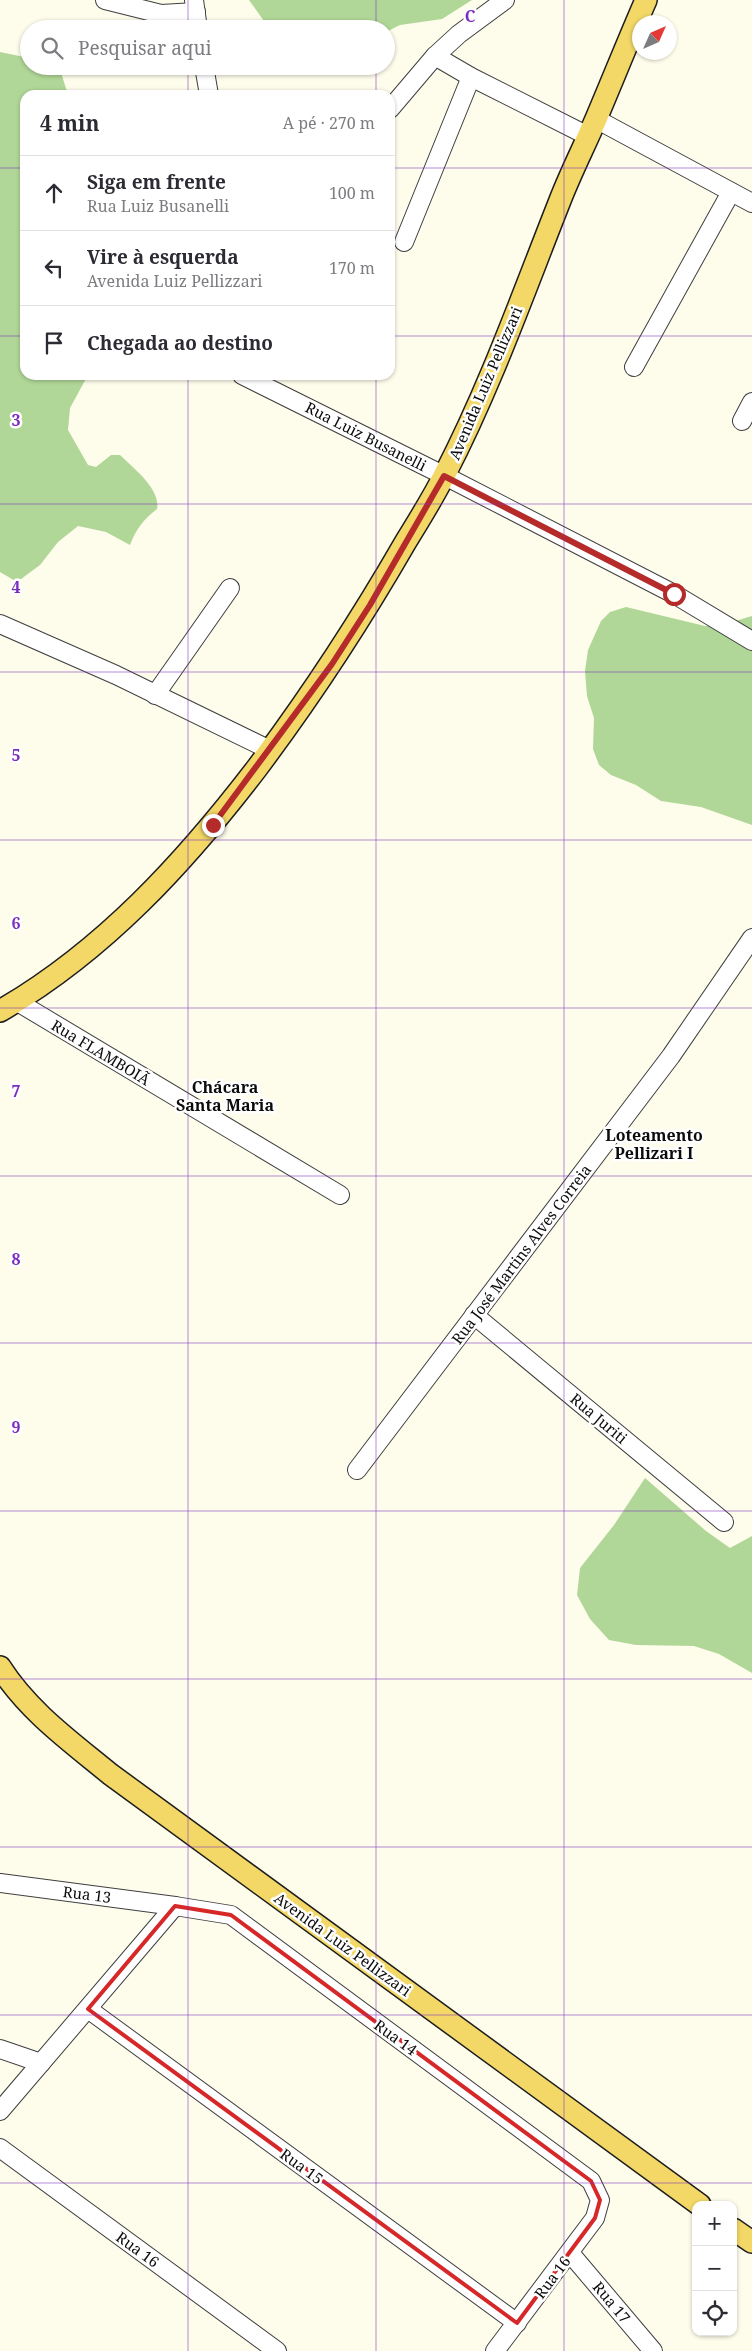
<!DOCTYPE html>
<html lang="pt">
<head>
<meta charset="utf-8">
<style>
  :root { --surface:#fff; --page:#f2f2f3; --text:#2b2b33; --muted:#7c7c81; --line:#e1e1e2 }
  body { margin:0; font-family:"Noto Serif",serif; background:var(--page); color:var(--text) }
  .controls { position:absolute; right:15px; bottom:15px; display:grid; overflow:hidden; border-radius:10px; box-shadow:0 1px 4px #0004 }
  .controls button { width:45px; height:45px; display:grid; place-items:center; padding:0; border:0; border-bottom:1px solid var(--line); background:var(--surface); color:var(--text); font:25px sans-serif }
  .compass { position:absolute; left:632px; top:15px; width:45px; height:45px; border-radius:50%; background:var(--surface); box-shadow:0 1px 4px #0004; rotate:45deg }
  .stop { position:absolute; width:15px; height:15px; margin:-11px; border:4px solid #b52b2a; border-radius:50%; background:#fff }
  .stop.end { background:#b52b2a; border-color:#fff; box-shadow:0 1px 5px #0008 }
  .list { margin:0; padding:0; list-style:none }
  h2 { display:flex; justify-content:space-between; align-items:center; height:65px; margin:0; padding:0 20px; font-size:21px }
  h2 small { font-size:16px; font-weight:400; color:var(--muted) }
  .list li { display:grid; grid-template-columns:32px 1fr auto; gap:15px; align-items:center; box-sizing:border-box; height:75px; padding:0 20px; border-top:1px solid var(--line) }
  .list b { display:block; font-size:19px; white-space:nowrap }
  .list p { margin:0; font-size:16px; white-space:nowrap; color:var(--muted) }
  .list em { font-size:16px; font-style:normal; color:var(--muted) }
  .icon { flex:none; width:28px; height:28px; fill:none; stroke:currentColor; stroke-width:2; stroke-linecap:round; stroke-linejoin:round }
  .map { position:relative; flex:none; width:752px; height:2351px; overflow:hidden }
  .search { position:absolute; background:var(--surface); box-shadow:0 1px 4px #0004; left:20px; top:20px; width:375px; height:55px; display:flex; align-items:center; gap:12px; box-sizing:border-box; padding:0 18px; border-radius:28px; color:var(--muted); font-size:19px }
  .panel { position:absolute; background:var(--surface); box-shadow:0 1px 4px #0004; left:20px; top:90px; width:375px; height:290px; border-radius:15px }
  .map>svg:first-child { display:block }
  .forest { fill:#b0d797 }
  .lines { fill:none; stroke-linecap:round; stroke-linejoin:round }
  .minor-casing { stroke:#3f3f3f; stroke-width:20 }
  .major-casing { stroke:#1d1d1d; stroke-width:24 }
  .minor { stroke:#fff; stroke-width:18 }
  .major { stroke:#f3d867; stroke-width:21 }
  .route { stroke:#b52b2a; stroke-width:6 }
  .marked { fill:none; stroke:#d62828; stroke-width:4; stroke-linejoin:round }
  .grid { fill:none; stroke:#7b2cbf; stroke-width:1; stroke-opacity:0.55 }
  .labels { text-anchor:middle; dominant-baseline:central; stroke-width:5; stroke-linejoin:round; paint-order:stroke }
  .street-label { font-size:15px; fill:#0c0c0c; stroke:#fff }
  .neighbourhood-label { font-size:16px; font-weight:bold; fill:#0c0c0c; stroke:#fff }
  .grid-label { font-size:16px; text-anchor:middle; font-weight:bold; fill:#7b2cbf; stroke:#fff; stroke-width:5; stroke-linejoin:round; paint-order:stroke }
</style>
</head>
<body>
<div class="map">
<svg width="752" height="2351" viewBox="0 0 752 2351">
  <rect width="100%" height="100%" fill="#fefceb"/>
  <g class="forest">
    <path d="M 249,0 L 472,0 L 442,19 L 400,25 L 386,32 L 386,29 L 275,29 L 264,21 Z"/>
    <path d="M 0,52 L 29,58 L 29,66 L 59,66 L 68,95 L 25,95 L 25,375 L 88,375 L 70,408 L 68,430 L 88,465 L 96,467 L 111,455 L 120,455 C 133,468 161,489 157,509 C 144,519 136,529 130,545 L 106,532 L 78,526 L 58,542 L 40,565 L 17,582 L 0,572 Z"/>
    <path d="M 626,607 L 705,626 L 722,625 L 752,616 L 752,825 L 701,807 L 661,801 L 636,785 L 611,775 L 599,765 L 593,749 L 594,718 L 587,696 L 585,671 L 588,650 L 601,621 L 610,612 Z"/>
    <path d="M 645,1478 L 706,1531 L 730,1548 L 752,1536 L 752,1673 L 719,1654 L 694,1646 L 636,1645 L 609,1640 L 590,1619 L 577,1595 L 580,1568 L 614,1525 Z"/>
  </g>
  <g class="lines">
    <g class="minor-casing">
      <g id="minor">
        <path d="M 105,0 L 161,14 L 196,12"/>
        <path d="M 194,0 L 198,29"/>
        <path d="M 435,56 L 471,77 L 588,136"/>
        <path d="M 204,66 L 209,95"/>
        <path d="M 390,109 L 435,56 L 459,34 L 505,0"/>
        <path d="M 596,119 L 752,203"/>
        <path d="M 404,242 L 471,77"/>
        <path d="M 634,367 L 731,192"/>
        <path d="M 242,375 L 445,476 L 674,594 L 752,641"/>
        <path d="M 742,421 L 752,402"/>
        <path d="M 0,624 L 116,675 L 270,750"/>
        <path d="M 155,695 L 230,588"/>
        <path d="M 16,1001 L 340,1195"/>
        <path d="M 474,1315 L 724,1522"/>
        <path d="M 357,1470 L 671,1056 L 752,938"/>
        <path d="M 0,1883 L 175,1906 L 231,1915 L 591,2181 L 600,2200 L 595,2218 L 495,2351"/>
        <path d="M 88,2009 L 517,2323"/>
        <path d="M 0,2049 L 41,2063"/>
        <path d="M 0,2111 L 175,1906"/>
        <path d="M 0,2148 L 277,2351"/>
        <path d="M 570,2253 L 653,2351"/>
      </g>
    </g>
    <g class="major-casing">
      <g id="major">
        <path d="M 0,1011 C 104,951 185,862 257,768 C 311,696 360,621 405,543 C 419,520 433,498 445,474 C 490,387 523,294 559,203 C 570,174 584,147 596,119 C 613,79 629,39 646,0"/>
        <path d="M 0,1667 C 28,1711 70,1741 110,1774 L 700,2205"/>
        <path d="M 733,2229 L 752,2242"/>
      </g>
    </g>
    <use href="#minor" class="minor"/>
    <use href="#major" class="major"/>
  </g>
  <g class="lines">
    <path class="route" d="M 213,825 L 332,664 L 370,605 L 444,476 L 674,594"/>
  </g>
  <path class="marked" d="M 175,1906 L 231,1915 L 591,2181 L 600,2200 L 595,2218 L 517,2323 L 88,2009 Z"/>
  <path class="grid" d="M 188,0 L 188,29M 376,0 L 376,29M 564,0 L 564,2351M 188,66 L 188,95M 376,66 L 376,95M 0,168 L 25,168M 390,168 L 752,168M 0,336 L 25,336M 390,336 L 752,336M 188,375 L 188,2351M 376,375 L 376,2351M 0,504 L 752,504M 0,672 L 752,672M 0,840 L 752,840M 0,1008 L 752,1008M 0,1176 L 752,1176M 0,1343 L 752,1343M 0,1511 L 752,1511M 0,1679 L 752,1679M 0,1847 L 752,1847M 0,2015 L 752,2015M 0,2183 L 752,2183"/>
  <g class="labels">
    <g class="street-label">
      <text transform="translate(485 383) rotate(-67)">Avenida Luiz Pellizzari</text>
      <text transform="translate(366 436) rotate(27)">Rua Luiz Busanelli</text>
      <text transform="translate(101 1052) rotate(31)">Rua FLAMBOIÃ</text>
      <text transform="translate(521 1254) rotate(-53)">Rua José Martins Alves Correia</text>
      <text transform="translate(599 1418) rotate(40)">Rua Juriti</text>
      <text transform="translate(87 1894) rotate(7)">Rua 13</text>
      <text transform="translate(343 1944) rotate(36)">Avenida Luiz Pellizzari</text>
      <text transform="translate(396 2037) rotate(36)">Rua 14</text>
      <text transform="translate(302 2166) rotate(36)">Rua 15</text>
      <text transform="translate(138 2249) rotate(36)">Rua 16</text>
      <text transform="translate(552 2277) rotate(-53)">Rua 16</text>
      <text transform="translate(612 2302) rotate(50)">Rua 17</text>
    </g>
    <g class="neighbourhood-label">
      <text x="225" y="1087">Chácara<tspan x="225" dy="18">Santa Maria</tspan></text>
      <text x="654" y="1135">Loteamento<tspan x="654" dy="18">Pellizari I</tspan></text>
    </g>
  </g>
  <g class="grid-label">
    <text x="470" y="22">C</text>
    <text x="16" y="426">3</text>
    <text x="16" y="593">4</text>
    <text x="16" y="761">5</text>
    <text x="16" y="929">6</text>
    <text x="16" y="1097">7</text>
    <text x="16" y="1265">8</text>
    <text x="16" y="1433">9</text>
  </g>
</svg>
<div class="controls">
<button>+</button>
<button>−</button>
<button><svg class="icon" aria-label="locate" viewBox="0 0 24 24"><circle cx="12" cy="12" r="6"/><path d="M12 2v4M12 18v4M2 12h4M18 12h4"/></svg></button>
</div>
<svg class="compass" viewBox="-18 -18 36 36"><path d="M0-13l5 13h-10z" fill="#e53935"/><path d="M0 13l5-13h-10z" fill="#7c7c81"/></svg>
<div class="stop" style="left:674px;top:594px"></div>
<div class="stop end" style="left:213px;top:825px"></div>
<div class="search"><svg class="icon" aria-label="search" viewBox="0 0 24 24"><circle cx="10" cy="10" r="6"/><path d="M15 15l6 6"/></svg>Pesquisar aqui</div>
<section class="panel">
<h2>4 min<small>A pé · 270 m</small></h2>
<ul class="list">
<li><svg class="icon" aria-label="ahead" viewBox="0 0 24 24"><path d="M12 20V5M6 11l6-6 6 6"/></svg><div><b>Siga em frente</b><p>Rua Luiz Busanelli</p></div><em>100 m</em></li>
<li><svg class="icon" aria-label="left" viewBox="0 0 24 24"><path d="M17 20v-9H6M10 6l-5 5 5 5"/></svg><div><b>Vire à esquerda</b><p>Avenida Luiz Pellizzari</p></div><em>170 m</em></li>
<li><svg class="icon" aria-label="arrive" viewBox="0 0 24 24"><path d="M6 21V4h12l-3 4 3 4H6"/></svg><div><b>Chegada ao destino</b></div></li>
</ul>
</section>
</div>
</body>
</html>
